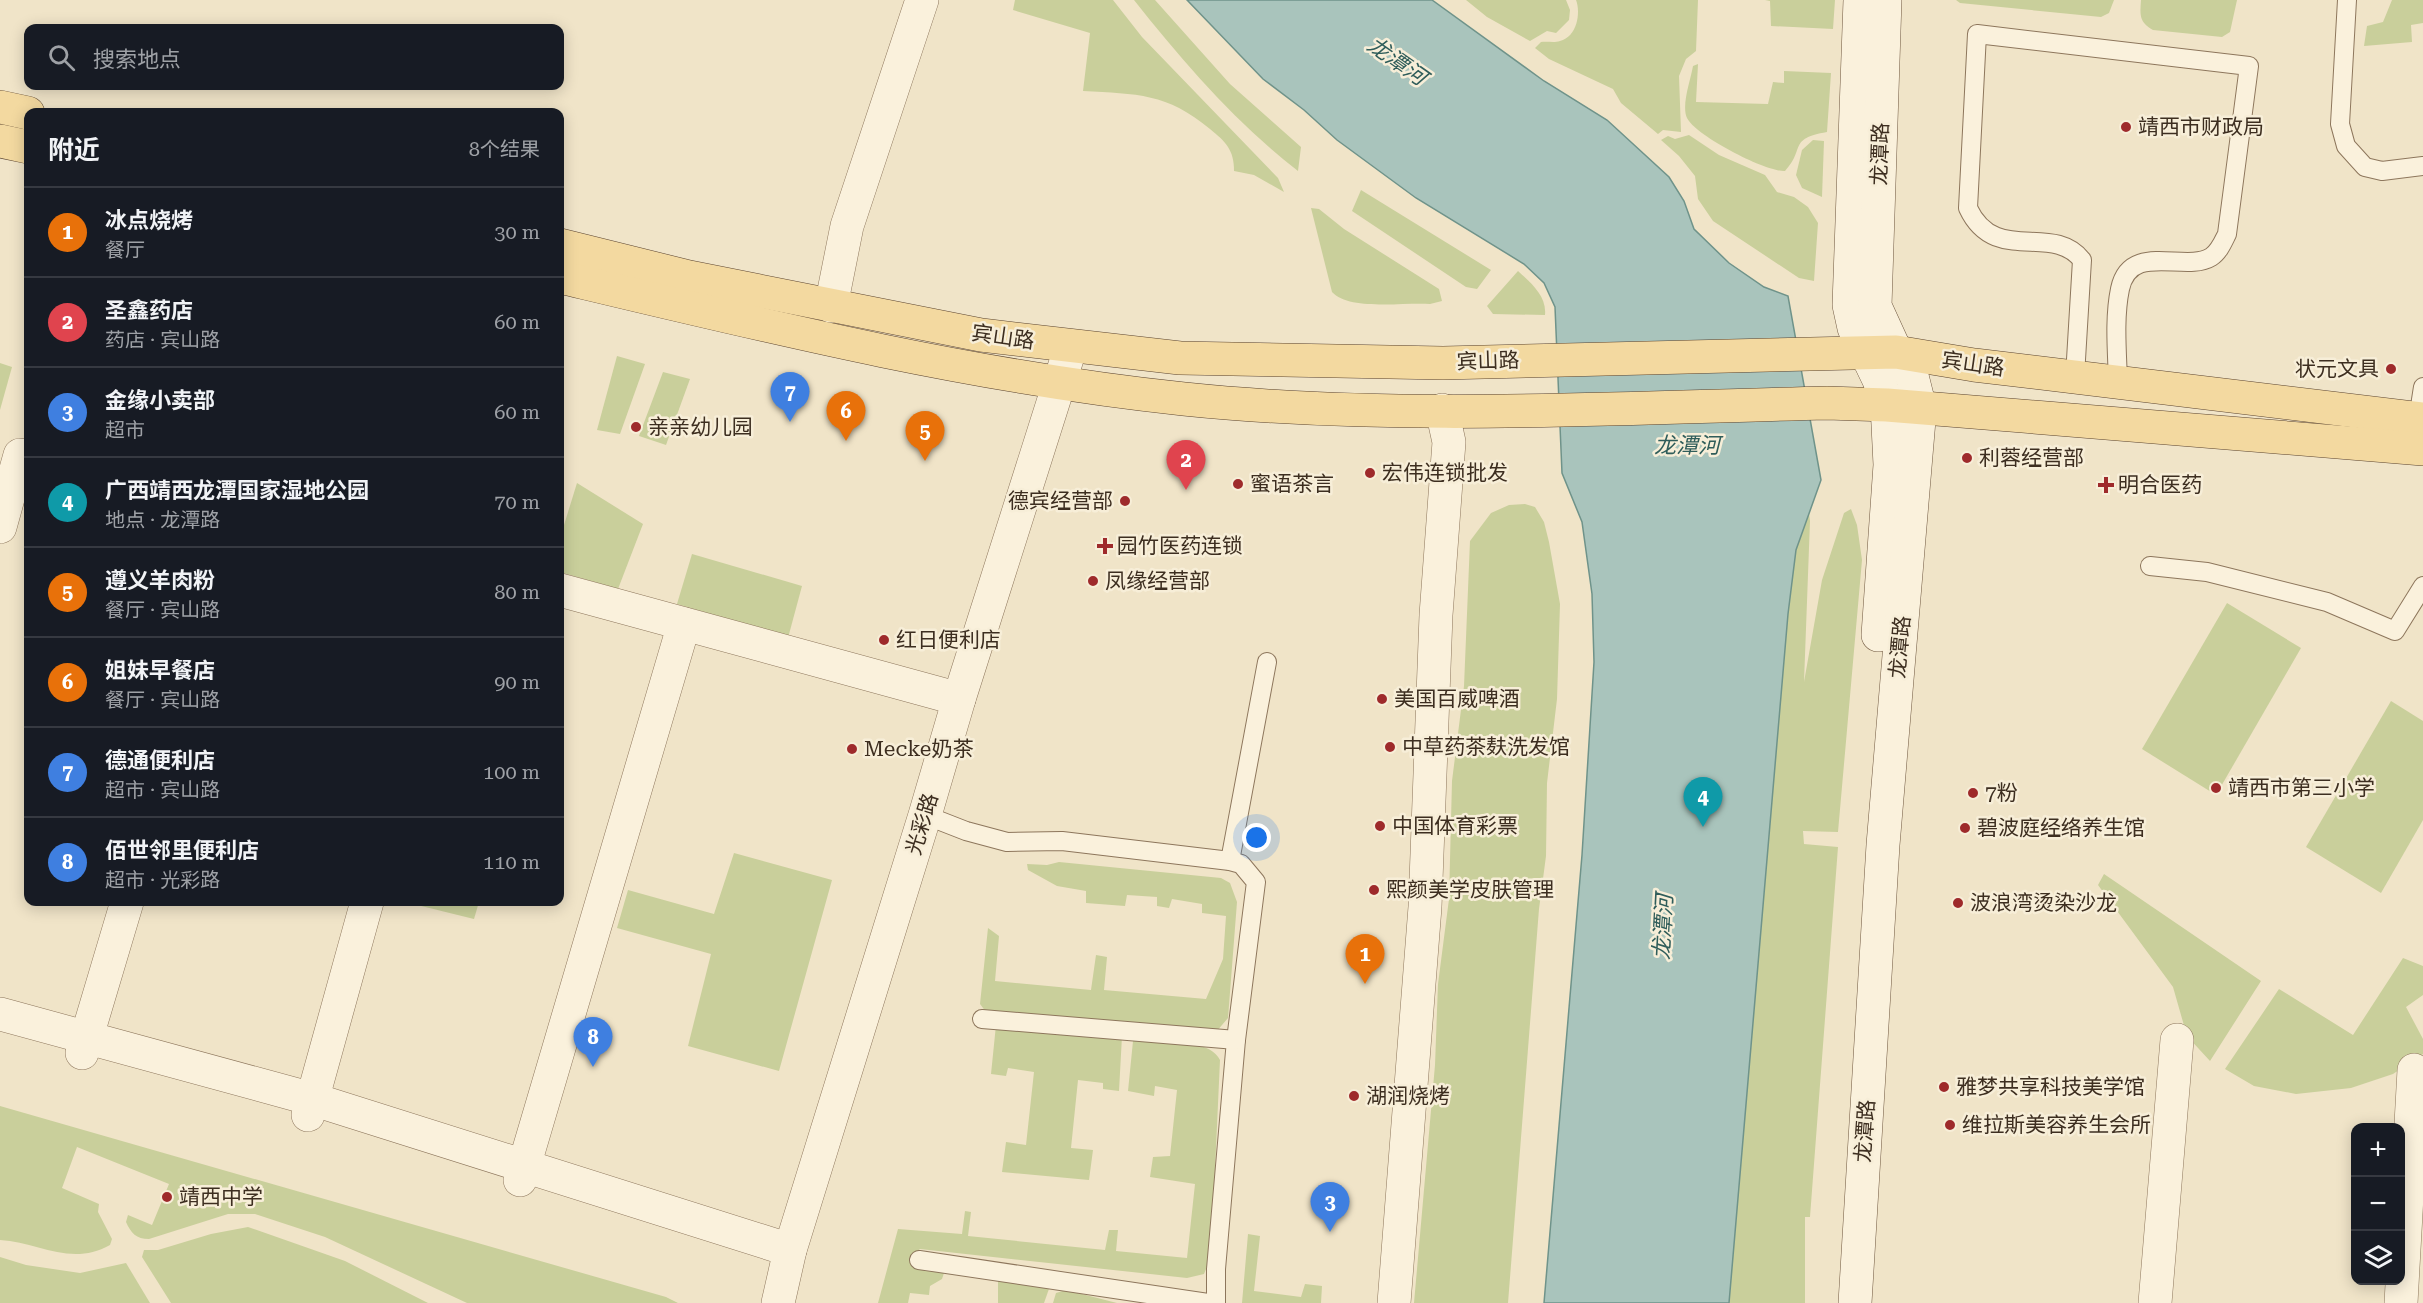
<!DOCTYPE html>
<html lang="zh">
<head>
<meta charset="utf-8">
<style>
  :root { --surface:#171b24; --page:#242831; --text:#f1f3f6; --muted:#9ea1a6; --line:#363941; --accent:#0b8043 }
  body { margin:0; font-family:"Roboto Serif","Noto Sans SC",serif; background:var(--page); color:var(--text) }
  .controls { position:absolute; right:18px; bottom:18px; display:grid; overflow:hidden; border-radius:12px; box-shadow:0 3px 15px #0003 }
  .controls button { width:54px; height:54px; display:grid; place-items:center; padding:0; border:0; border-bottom:2px solid var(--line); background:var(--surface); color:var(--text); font:30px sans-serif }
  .you { position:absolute; left:1257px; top:838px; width:21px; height:21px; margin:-15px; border:4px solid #fff; border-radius:50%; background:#1a73e8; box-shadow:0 0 0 9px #1a73e833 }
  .badge { display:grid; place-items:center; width:39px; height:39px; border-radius:50%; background:var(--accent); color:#fff; font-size:20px; font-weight:700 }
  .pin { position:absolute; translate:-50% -50px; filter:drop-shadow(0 2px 3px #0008) }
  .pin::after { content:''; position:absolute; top:32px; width:21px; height:18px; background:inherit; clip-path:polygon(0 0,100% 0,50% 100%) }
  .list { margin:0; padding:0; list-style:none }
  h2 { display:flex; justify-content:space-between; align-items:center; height:78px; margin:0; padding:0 24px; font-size:26px }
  h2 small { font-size:20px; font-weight:400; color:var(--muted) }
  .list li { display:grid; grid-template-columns:39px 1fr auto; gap:18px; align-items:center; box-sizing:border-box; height:90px; padding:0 24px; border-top:2px solid var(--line) }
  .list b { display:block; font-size:22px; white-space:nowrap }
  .list p { margin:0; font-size:20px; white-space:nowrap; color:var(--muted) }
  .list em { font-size:20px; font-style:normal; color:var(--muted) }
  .icon { flex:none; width:33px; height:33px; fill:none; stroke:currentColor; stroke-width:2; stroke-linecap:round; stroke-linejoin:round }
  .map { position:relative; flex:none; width:2423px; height:1303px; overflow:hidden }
  .search { position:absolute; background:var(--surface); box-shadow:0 3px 15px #0003; left:24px; top:24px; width:540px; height:66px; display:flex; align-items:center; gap:15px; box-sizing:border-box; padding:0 21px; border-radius:12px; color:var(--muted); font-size:22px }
  .panel { position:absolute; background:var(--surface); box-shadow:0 3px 15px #0003; left:24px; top:108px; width:540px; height:798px; border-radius:12px }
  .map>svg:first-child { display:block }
  .green { fill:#c9cf9b }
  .water { fill:#a9c4bc; stroke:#6f938a; stroke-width:1.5 }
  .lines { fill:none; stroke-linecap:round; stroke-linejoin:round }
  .service-casing { stroke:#8d765c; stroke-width:20 }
  .minor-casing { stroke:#8d765c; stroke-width:34 }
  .tertiary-casing { stroke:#8d765c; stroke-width:34 }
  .secondary-casing { stroke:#6f573f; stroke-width:34 }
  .primary-casing { stroke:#5b4430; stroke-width:34 }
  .service { stroke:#faf1dc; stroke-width:18 }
  .minor { stroke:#faf1dc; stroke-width:33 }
  .tertiary { stroke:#faf1dc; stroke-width:33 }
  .secondary { stroke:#faf1dc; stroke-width:33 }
  .primary { stroke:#f3d9a0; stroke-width:33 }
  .poi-dot { fill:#9e2a2b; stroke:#f7eed8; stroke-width:2 }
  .labels { text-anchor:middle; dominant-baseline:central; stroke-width:5; stroke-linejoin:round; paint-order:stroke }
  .poi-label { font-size:21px; fill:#3d2e20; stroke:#f7eed8; text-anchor:start }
  .street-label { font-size:21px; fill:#3d2e20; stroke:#f7eed8 }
  .water-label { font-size:22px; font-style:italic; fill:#2f5d5a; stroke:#f7eed8 }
</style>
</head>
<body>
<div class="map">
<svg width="2423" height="1303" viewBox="0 0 2423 1303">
  <rect width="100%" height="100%" fill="#f0e4c8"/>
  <g class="green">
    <path d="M 1015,0 L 1113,0 L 1142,37 L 1278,178 L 1284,192 L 1254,175 L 1234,171 C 1234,150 1226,142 1210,129 C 1167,93 1137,94 1083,91 L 1090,33 L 1013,10 Z"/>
    <path d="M 1134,0 L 1155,0 L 1230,84 L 1301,147 L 1298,171 C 1236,123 1183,62 1134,0 Z"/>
    <path d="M 1466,0 L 1566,0 L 1570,10 L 1569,20 L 1556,33 L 1547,31 L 1530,41 L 1487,17 Z"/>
    <path d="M 1576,0 L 1698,0 L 1696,51 L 1686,59 L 1679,76 L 1681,132 L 1663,130 L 1658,134 L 1621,103 L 1613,89 L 1549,59 L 1535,48 L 1541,42 C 1547,41 1554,43 1560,41 C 1577,37 1581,13 1576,0 Z"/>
    <path d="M 1765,0 L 1835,0 L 1833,29 L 1771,26 L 1770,1 Z"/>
    <path d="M 1956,0 L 2114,0 L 2109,13 L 2101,17 L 1960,3 Z"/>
    <path d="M 2141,0 L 2237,0 L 2230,32 L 2222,37 L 2153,30 C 2139,22 2140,15 2141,0 Z"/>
    <path d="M 2392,0 L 2423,0 L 2423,23 L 2411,25 L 2412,42 L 2364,46 L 2367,26 L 2383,22 Z"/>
    <path d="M 1698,64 L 1696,102 L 1768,104 L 1773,82 L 1784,83 L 1784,71 L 1831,73 L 1827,132 C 1787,139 1806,149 1785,171 C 1766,172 1696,136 1687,118 C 1681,105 1691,79 1693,66 Z"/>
    <path d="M 1689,135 L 1719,155 L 1765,175 L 1777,192 L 1794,197 L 1808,207 L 1818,223 L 1814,281 L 1799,278 L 1713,221 L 1698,199 L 1695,176 L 1679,156 L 1661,140 L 1668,136 L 1675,139 Z"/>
    <path d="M 1813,140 L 1824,141 L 1822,197 L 1802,188 L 1796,175 L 1802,150 Z"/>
    <path d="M 1361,190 L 1491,270 L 1477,289 L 1466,287 L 1352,211 Z"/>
    <path d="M 1311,208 L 1319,209 L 1344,229 L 1439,289 L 1442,301 L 1430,304 C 1404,302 1349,311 1332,292 Z"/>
    <path d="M 1518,271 C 1531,283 1547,296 1545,315 L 1493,314 L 1487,306 Z"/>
    <path d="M 617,356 L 645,364 L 620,434 L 597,430 Z"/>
    <path d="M 0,363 L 12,367 L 0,410 Z"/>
    <path d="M 663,372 L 690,379 L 666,445 L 639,436 Z"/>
    <path d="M 1805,481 L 1810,521 L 1804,682 L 1822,580 L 1844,513 L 1851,509 L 1857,525 L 1862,560 L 1838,832 L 1803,831 L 1804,844 L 1838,847 L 1810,1217 L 1805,1217 L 1805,1303 L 1585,1303 Z"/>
    <path d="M 577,483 L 643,524 L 618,589 L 560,572 L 560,538 Z"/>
    <path d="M 1525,504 L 1535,507 L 1544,522 L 1549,542 L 1560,604 L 1557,699 L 1547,783 L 1546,856 L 1539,909 L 1508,1303 L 1414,1303 L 1435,1065 L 1438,984 L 1449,899 L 1452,781 L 1464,686 L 1470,541 L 1491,513 L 1509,505 Z"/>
    <path d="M 692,554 L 802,586 L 788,638 L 677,604 Z"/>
    <path d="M 2227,603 L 2301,648 L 2216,795 L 2142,749 Z"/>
    <path d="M 2391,701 L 2423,721 L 2423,820 L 2381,893 L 2306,847 Z"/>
    <path d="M 734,853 L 832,880 L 779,1071 L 688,1046 L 711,954 L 617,928 L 628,890 L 714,914 Z"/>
    <path d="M 1059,862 L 1221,878 L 1230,883 L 1237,902 L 1228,1018 L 1216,1032 L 986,1012 L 980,1004 L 988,928 L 999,936 L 995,981 L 1091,990 L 1096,955 L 1107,957 L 1104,990 L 1206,999 L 1223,959 L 1226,916 L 1202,913 L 1202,904 L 1172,899 L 1169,908 L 1157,906 L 1157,897 L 1127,895 L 1125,906 L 1086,903 L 1086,891 L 1057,886 L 1028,870 L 1027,864 L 1047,865 Z"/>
    <path d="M 2104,874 L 2261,981 L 2210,1061 L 2187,1036 L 2173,987 L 2098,885 Z"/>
    <path d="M 405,902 L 479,902 L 474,919 Z"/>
    <path d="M 2403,958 L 2423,966 L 2423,995 L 2406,1007 L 2423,1039 L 2423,1054 L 2393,1074 L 2351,1088 L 2296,1094 L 2254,1086 L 2225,1069 L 2279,989 L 2353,1035 Z"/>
    <path d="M 996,1025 L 1122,1036 L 1119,1091 L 1103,1089 L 1103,1083 L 1078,1080 L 1071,1148 L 1093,1150 L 1089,1180 L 1002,1172 L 1006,1142 L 1026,1145 L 1034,1072 L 1008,1068 L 1006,1076 L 991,1074 Z"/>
    <path d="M 1133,1041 C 1155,1042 1210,1037 1220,1060 L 1211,1257 L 1204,1274 L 1187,1278 L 920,1249 L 912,1256 L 945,1270 L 942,1279 L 930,1286 L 929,1295 L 910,1293 L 908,1303 L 878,1303 L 898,1229 L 962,1234 L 965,1211 L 971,1212 L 968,1236 L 1105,1250 L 1109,1230 L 1118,1230 L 1116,1251 L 1187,1258 L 1195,1184 L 1150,1177 L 1153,1157 L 1170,1156 L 1177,1090 L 1155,1086 L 1154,1096 L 1128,1091 Z"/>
    <path d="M 0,1106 L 666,1297 L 678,1303 L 467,1303 L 325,1237 L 255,1214 L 228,1214 L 149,1239 C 136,1239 131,1233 126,1222 L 128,1215 L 152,1225 L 169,1184 L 77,1147 L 62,1188 L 99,1204 L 98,1212 L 112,1239 L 110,1245 C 71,1267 38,1242 0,1240 Z"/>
    <path d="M 248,1227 L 345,1261 L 428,1303 L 171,1303 L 142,1257 L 144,1250 L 158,1250 L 211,1234 Z"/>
    <path d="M 1248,1234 L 1260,1236 L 1254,1291 L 1301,1297 L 1305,1284 L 1322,1286 L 1321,1303 L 1242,1303 Z"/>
    <path d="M 0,1257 L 26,1265 L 80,1273 L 126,1263 L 150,1303 L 0,1303 Z"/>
    <path d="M 998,1277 L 1050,1286 L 1044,1303 L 998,1303 Z"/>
    <path d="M 1066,1290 L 1117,1303 L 1053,1303 L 1056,1293 Z"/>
  </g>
  <path class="water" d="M 1187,0 L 1432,0 L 1544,81 L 1607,120 L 1669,177 L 1684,201 L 1694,229 L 1729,263 L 1764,287 L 1788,296 L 1821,480 L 1796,550 L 1788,614 L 1729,1303 L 1544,1303 L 1582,855 L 1594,662 L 1592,594 L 1582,522 L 1562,473 L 1555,307 L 1544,283 L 1524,264 L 1416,198 L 1337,140 L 1304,110 L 1263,79 Z"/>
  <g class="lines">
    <g class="service-casing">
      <g id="service">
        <path d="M 2347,0 L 2340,124 L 2346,146 L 2365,167 L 2382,171 L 2423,166"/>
        <path d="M 2075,376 L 2082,260 C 2052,222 1995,266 1968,208 L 1977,34 L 2249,66 L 2227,234 C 2223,242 2219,252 2211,257 C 2185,273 2130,241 2120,289 C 2114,318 2117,351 2118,381"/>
        <path d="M 2418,419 L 2423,387"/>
        <path d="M 2150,566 L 2207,572 L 2327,602 L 2395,631 L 2423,586"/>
        <path d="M 925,815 L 966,831 L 1007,842 L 1062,841 L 1230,861 L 1241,864 L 1256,882 L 1236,1040 L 1216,1269 L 1216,1303"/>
        <path d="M 1230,861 L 1267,662"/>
        <path d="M 982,1019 L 1236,1040"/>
        <path d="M 919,1260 L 1208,1303"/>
      </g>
    </g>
    <g class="minor-casing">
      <g id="minor">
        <path d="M 831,306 L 847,226 L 922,0"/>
        <path d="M 0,527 L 20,455"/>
        <path d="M 560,590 L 959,699"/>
        <path d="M 0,1014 L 312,1099 L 790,1250"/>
        <path d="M 82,1053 L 127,902"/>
        <path d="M 308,1115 L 367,902"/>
        <path d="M 520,1180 L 684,624"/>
        <path d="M 1394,1303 L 1425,907 L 1436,615 L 1449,442 L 1442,410"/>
        <path d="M 2155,1303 L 2177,1040"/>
        <path d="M 2401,1303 L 2414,1070"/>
      </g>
    </g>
    <g class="tertiary-casing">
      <path id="tertiary" d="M 778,1303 L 790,1250 L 925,815 L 959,699 L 1071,346"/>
    </g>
    <g class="secondary-casing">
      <g id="secondary">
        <path d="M 1860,0 L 1849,305 L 1854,328 L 1879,380 L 1887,405 L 1890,465 L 1878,635"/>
        <path d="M 1855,1303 L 1883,845 L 1920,408 L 1912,376 L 1896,352 L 1875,306 L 1885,0"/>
      </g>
    </g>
    <g class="primary-casing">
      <g id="primary">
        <path d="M 0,107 L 28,113"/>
        <path d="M 0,141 L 28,147"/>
        <path d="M 560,245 L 689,277 L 981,335 L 1180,358 L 1443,363 L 1896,352 L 1974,365 L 2423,419"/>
        <path d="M 560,277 C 765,326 973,377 1184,399 C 1395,421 1615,408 1827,403 L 1887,405 L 2423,449"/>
      </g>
    </g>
    <use href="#service" class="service"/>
    <use href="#minor" class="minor"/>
    <use href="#tertiary" class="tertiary"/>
    <use href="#secondary" class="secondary"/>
    <use href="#primary" class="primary"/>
  </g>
  <g class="poi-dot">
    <circle cx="2126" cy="127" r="6"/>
    <circle cx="2391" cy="369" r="6"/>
    <circle cx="636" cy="427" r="6"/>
    <circle cx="1967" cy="458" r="6"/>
    <circle cx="1370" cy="473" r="6"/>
    <circle cx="1238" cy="484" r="6"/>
    <path d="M2103 476h6v6h6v6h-6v6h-6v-6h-6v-6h6z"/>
    <circle cx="1125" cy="501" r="6"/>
    <path d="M1102 537h6v6h6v6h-6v6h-6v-6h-6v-6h6z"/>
    <circle cx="1093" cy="581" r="6"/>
    <circle cx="884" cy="640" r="6"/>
    <circle cx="1382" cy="699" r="6"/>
    <circle cx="1390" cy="747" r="6"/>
    <circle cx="852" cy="749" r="6"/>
    <circle cx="2216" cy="788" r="6"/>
    <circle cx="1973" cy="793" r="6"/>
    <circle cx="1380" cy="826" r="6"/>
    <circle cx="1965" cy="828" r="6"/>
    <circle cx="1374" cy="890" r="6"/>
    <circle cx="1958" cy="903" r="6"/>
    <circle cx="1944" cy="1087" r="6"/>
    <circle cx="1354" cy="1096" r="6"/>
    <circle cx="1950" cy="1125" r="6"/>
    <circle cx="167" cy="1197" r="6"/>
  </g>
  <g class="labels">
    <g class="poi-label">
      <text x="2138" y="127">靖西市财政局</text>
      <text x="2379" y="369" text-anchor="end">状元文具</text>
      <text x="648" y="427">亲亲幼儿园</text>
      <text x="1979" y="458">利蓉经营部</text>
      <text x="1382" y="473">宏伟连锁批发</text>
      <text x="1250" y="484">蜜语茶言</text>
      <text x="2118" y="485">明合医药</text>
      <text x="1113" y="501" text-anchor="end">德宾经营部</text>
      <text x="1117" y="546">园竹医药连锁</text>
      <text x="1105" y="581">凤缘经营部</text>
      <text x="896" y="640">红日便利店</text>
      <text x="1394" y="699">美国百威啤酒</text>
      <text x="1402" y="747">中草药茶麸洗发馆</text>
      <text x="864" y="749">Mecke奶茶</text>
      <text x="2228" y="788">靖西市第三小学</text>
      <text x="1985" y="793">7粉</text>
      <text x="1392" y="826">中国体育彩票</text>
      <text x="1977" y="828">碧波庭经络养生馆</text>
      <text x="1386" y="890">熙颜美学皮肤管理</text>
      <text x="1970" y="903">波浪湾烫染沙龙</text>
      <text x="1956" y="1087">雅梦共享科技美学馆</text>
      <text x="1366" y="1096">湖润烧烤</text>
      <text x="1962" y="1125">维拉斯美容养生会所</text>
      <text x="179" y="1197">靖西中学</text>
    </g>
    <g class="street-label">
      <text transform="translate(1880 154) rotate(-88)">龙潭路</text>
      <text transform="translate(1003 337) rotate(8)">宾山路</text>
      <text transform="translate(1488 361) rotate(-2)">宾山路</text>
      <text transform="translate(1973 364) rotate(8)">宾山路</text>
      <text transform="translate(1900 647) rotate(-85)">龙潭路</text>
      <text transform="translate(922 824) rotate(-73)">光彩路</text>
      <text transform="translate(1865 1131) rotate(-86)">龙潭路</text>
    </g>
    <g class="water-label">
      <text transform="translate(1397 61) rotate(35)">龙潭河</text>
      <text x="1687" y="445">龙潭河</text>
      <text transform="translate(1663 927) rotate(-87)">龙潭河</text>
    </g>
  </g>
</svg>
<div class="controls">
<button>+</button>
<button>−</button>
<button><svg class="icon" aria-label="layers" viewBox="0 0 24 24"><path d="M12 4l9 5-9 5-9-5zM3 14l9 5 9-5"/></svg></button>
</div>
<div class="you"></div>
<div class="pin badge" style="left:1365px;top:984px;background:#e8710a">1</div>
<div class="pin badge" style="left:1186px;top:490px;background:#e0444e">2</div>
<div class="pin badge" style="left:1330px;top:1232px;background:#3f7fe0">3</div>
<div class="pin badge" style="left:1703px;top:827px;background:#0f9aa8">4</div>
<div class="pin badge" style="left:925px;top:461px;background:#e8710a">5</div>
<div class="pin badge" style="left:846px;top:441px;background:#e8710a">6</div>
<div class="pin badge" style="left:790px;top:422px;background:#3f7fe0">7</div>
<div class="pin badge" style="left:593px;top:1067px;background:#3f7fe0">8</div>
<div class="search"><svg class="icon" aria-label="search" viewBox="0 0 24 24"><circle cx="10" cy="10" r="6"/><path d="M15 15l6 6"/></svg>搜索地点</div>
<section class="panel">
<h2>附近<small>8个结果</small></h2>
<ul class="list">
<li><span class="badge" style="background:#e8710a">1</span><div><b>冰点烧烤</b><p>餐厅</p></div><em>30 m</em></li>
<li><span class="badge" style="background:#e0444e">2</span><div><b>圣鑫药店</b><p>药店 · 宾山路</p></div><em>60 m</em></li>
<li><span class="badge" style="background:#3f7fe0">3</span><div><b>金缘小卖部</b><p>超市</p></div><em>60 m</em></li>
<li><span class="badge" style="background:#0f9aa8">4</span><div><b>广西靖西龙潭国家湿地公园</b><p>地点 · 龙潭路</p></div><em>70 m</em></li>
<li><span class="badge" style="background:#e8710a">5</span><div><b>遵义羊肉粉</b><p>餐厅 · 宾山路</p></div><em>80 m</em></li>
<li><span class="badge" style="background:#e8710a">6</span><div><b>姐妹早餐店</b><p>餐厅 · 宾山路</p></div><em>90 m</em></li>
<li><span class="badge" style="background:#3f7fe0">7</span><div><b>德通便利店</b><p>超市 · 宾山路</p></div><em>100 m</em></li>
<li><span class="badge" style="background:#3f7fe0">8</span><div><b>佰世邻里便利店</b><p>超市 · 光彩路</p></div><em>110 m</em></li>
</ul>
</section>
</div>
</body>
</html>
